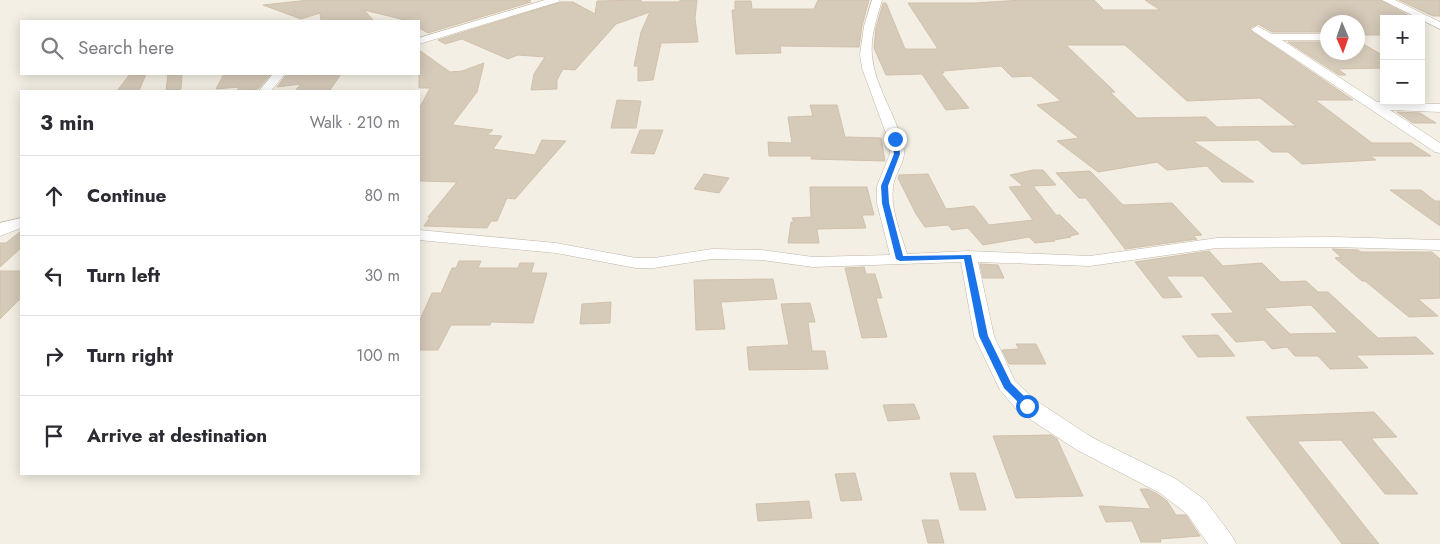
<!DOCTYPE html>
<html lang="en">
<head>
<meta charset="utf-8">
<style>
  :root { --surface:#fff; --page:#f7f7f7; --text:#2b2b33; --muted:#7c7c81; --line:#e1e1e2 }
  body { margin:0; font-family:Jost,sans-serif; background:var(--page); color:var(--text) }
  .controls { position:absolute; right:15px; top:15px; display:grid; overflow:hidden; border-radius:0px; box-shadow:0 2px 12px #0003 }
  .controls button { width:45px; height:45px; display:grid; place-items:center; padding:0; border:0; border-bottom:1px solid var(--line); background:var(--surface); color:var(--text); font:25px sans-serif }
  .compass { position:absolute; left:1320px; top:15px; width:45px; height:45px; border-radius:50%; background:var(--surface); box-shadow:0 2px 12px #0003; rotate:178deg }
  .stop { position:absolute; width:15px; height:15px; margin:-11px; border:4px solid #1a73e8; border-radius:50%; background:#fff }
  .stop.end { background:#1a73e8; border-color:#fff; box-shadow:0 1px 5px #0008 }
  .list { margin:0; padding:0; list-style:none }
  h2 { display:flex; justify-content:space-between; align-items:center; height:65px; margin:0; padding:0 20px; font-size:21px }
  h2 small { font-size:16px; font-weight:400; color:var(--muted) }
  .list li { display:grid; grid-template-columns:32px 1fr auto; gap:15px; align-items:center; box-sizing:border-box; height:80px; padding:0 20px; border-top:1px solid var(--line) }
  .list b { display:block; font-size:19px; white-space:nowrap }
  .list em { font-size:16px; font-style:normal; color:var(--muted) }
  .icon { flex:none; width:28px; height:28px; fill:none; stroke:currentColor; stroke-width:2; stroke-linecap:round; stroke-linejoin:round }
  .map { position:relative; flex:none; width:1440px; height:544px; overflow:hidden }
  .search { position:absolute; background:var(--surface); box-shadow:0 2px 12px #0003; left:20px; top:20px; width:400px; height:55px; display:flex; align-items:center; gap:12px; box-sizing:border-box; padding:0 18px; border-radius:0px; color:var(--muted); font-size:19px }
  .panel { position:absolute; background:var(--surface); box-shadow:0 2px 12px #0003; left:20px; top:90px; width:400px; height:385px; border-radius:0px }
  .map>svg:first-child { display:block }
  .building { fill:#d6cab9; stroke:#d2c1ac; fill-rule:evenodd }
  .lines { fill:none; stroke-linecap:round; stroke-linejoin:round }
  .street-casing { stroke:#c0b6a6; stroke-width:1 }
  .street { fill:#fff; fill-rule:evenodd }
  .route { fill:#1a73e8 }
</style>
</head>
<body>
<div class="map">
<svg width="1440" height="544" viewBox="0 0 1440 544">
  <rect width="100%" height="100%" fill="#f4efe4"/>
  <g class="building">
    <path d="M 309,0 L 531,0 L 526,2 L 531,2 L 428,33 L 419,28 L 419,21 L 409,21 L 364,10 L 374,21 L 321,21 L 320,13 L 301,19 L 263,5 Z"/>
    <path d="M 641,0 L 641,2 L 680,2 L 680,0 L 697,0 L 695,18 L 698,42 L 661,43 L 653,80 L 638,81 L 638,66 L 634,66 L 641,32 L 650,12 L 616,24 L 575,70 L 563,69 L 557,80 L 557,89 L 531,90 L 534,74 L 545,57 L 518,55 L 508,59 L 462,39 L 445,44 L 438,40 L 561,2 L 573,2 L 595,14 L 597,1 Z"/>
    <path d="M 818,0 L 869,0 L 862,26 L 859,47 L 780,46 L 781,53 L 736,54 L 732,10 L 735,10 L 735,1 L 751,1 L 752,9 L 814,9 Z"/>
    <path d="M 1022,0 L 1094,0 L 1104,10 L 1160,10 L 1145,0 L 1380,0 L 1415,19 L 1384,19 L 1384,35 L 1358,35 L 1358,22 L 1328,22 L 1328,32 L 1272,32 L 1258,24 L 1251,27 L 1250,30 L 1353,100 L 1315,100 L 1372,143 L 1411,143 L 1431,156 L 1370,156 L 1376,160 L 1302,164 L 1288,152 L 1272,152 L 1258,140 L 1193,141 L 1254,182 L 1222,182 L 1207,166 L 1167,170 L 1157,162 L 1098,172 L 1057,141 L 1079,138 L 1037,105 L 1061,101 L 1031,76 L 1012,77 L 1001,66 L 943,71 L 944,73 L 941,73 L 969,108 L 946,110 L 922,74 L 886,75 L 874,48 L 876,28 L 883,3 L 886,3 L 905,49 L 938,49 L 908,3 L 974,3 ZM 1066,45 L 1125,45 L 1187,101 L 1260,98 L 1296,126 L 1217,127 L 1206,117 L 1137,118 L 1110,92 L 1115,92 Z"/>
    <path d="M 1399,0 L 1440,0 L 1440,16 L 1433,16 Z"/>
    <path d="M 1358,41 L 1384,56 L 1384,68 L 1338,69 L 1346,75 L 1339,75 L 1288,42 L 1328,42 L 1328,52 L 1358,52 Z"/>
    <path d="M 419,50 L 450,72 L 462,71 L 484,63 L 477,92 L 452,125 L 493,130 L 487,135 L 502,136 L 493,149 L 535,155 L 542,140 L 566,141 L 515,199 L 507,198 L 497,221 L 491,221 L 487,228 L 424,226 L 430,217 L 428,217 L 457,182 L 419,181 L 419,109 L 430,88 L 419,88 Z"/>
    <path d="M 130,74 L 146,74 L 139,91 L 117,91 Z"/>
    <path d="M 168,74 L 182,74 L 181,89 L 166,91 Z"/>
    <path d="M 224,74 L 271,74 L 258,89 L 237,91 L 239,87 L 216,89 Z"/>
    <path d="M 287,74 L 307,74 L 307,77 L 310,74 L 341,74 L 330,90 L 316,91 L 295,91 L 301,84 L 277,87 Z"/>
    <path d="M 617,100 L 641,101 L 636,128 L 611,128 Z"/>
    <path d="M 810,105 L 837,105 L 845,137 L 881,138 L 885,161 L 811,159 L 812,156 L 769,156 L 768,142 L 792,143 L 788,117 L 813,116 Z"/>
    <path d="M 1397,112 L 1420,113 L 1436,123 L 1413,123 Z"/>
    <path d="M 640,130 L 663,130 L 654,154 L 631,153 Z"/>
    <path d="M 1033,170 L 1043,170 L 1056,185 L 1033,186 L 1056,215 L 1060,215 L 1079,234 L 1070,236 L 1071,237 L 1054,240 L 1055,241 L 1035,243 L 1029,237 L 983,245 L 968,228 L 952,230 L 948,225 L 925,227 L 916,214 L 898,178 L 899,175 L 928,174 L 946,209 L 974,206 L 989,225 L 1033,220 L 1009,187 L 1023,186 L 1010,175 Z"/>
    <path d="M 1090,171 L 1123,205 L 1172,203 L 1202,235 L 1193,236 L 1197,239 L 1125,249 L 1086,198 L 1079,198 L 1056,173 Z"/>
    <path d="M 704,174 L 729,178 L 719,193 L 694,189 Z"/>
    <path d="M 810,187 L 867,187 L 874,215 L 862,215 L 866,228 L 817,229 L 819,243 L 788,243 L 791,222 L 794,222 L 792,218 L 811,217 Z"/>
    <path d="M 1390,190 L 1421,190 L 1435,201 L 1440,201 L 1440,226 Z"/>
    <path d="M 21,231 L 21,248 L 0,267 L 0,243 L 6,243 Z"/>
    <path d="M 1332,249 L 1358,250 L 1361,252 L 1432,252 L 1440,259 L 1440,298 L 1418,299 L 1438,316 L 1409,317 L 1365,281 L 1362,281 L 1335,258 L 1341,257 Z"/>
    <path d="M 1209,251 L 1223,266 L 1262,263 L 1281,282 L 1306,281 L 1318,292 L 1328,292 L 1378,338 L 1416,337 L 1434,354 L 1356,355 L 1368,368 L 1330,369 L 1318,356 L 1295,356 L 1287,347 L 1272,349 L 1264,340 L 1236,342 L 1211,314 L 1234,313 L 1203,276 L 1166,276 L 1182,297 L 1163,298 L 1135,262 ZM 1311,305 L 1338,333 L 1290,334 L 1264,308 Z"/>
    <path d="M 459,261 L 481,261 L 478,268 L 518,268 L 520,263 L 534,263 L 531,273 L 547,273 L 533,323 L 491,322 L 490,325 L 451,325 L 438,350 L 419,350 L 419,322 L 432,293 L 441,293 L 452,268 L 456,268 Z"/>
    <path d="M 980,264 L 998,265 L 1004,278 L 983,278 Z"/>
    <path d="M 864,267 L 866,274 L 875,274 L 882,298 L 876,298 L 887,337 L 862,338 L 845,268 Z"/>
    <path d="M 0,271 L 21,271 L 21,298 L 0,319 Z"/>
    <path d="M 773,279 L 777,299 L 721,302 L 725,329 L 696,330 L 694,280 Z"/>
    <path d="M 611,302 L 610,323 L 580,324 L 582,304 Z"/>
    <path d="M 810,303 L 815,322 L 808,322 L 812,351 L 825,351 L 828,369 L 749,370 L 747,347 L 789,345 L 781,304 Z"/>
    <path d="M 1218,335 L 1235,356 L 1198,357 L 1182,336 Z"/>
    <path d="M 1016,344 L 1036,344 L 1046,364 L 1009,364 L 1002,350 L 1019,349 Z"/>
    <path d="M 914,404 L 920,419 L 888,421 L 883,405 Z"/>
    <path d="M 1374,412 L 1397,437 L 1371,438 L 1418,494 L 1385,494 L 1341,440 L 1297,441 L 1379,544 L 1342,544 L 1246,417 Z"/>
    <path d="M 1051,435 L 1057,439 L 1083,496 L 1016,498 L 993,436 Z"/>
    <path d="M 855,473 L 862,500 L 841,501 L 835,474 Z"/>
    <path d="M 950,473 L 975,473 L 986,510 L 960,510 Z"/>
    <path d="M 1140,489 L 1148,489 L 1159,495 L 1167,501 L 1176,515 L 1186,515 L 1200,536 L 1160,539 L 1161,542 L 1141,542 L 1132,521 L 1106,522 L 1099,506 L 1151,509 Z"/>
    <path d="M 809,501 L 812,518 L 758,521 L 756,504 Z"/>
    <path d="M 922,520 L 938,520 L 944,543 L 928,543 Z"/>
  </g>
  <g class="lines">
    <g class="street-casing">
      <g id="street">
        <path d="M 545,0 L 560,0 L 558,2 L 419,44 L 419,38 Z"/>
        <path d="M 872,0 L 882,0 C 877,18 870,37 872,56 C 875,89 899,118 904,151 C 905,163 894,175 893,187 C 890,209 901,233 907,254 L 968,251 L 1090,256 L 1217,238 L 1334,237 L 1440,240 L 1440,250 L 1334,247 L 1217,248 L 1090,266 L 978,262 L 994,336 L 1015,381 L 1035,400 L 1093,438 L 1176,479 L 1205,500 L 1232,536 L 1236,544 L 1208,544 L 1187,514 L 1160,493 L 1077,450 L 1019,412 L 1000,390 L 974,336 L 961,262 L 813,267 L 762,260 L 712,259 L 654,268 L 636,268 L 556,253 L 419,240 L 419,230 L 556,243 L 636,258 L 654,258 L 712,249 L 762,250 L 813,257 L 890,255 L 877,203 L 877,186 L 890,154 L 888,139 L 862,68 L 860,55 L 864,26 Z"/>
        <path d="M 1382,0 L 1395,0 L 1440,22 L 1440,29 Z"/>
        <path d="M 1257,26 L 1272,34 L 1328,34 L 1328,40 L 1282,40 L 1377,102 L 1440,104 L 1440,112 L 1390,110 L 1440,143 L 1440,153 L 1435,152 L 1253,31 L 1252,29 Z"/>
        <path d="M 273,74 L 285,74 L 271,91 L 259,91 Z"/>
        <path d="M 21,218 L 21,228 L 0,236 L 0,223 Z"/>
      </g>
    </g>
    <use href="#street" class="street"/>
  </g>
  <path class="route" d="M 895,137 L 898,139 L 900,154 L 888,186 L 889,203 L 903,256 L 971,255 L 988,336 L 1011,383 L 1031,403 L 1031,408 L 1024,408 L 1004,388 L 979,336 L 964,259 L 900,261 L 896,259 L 882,203 L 881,186 L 894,154 L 892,139 Z"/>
</svg>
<div class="controls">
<button>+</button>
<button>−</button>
</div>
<svg class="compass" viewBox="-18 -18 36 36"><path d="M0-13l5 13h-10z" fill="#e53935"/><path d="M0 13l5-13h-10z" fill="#7c7c81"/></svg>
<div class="stop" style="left:1027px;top:406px"></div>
<div class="stop end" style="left:895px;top:139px"></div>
<div class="search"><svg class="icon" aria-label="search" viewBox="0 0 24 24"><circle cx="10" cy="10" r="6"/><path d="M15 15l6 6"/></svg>Search here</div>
<section class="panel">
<h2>3 min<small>Walk · 210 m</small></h2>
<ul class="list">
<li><svg class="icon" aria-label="ahead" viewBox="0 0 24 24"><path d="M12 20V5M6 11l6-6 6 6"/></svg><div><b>Continue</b></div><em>80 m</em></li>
<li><svg class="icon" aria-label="left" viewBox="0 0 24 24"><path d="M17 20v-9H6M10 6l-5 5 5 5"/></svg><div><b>Turn left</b></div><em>30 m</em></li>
<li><svg class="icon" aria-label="right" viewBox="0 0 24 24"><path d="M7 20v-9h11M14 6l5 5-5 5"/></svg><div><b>Turn right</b></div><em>100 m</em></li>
<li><svg class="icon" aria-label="arrive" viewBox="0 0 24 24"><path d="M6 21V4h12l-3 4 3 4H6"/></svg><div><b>Arrive at destination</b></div></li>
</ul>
</section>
</div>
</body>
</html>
